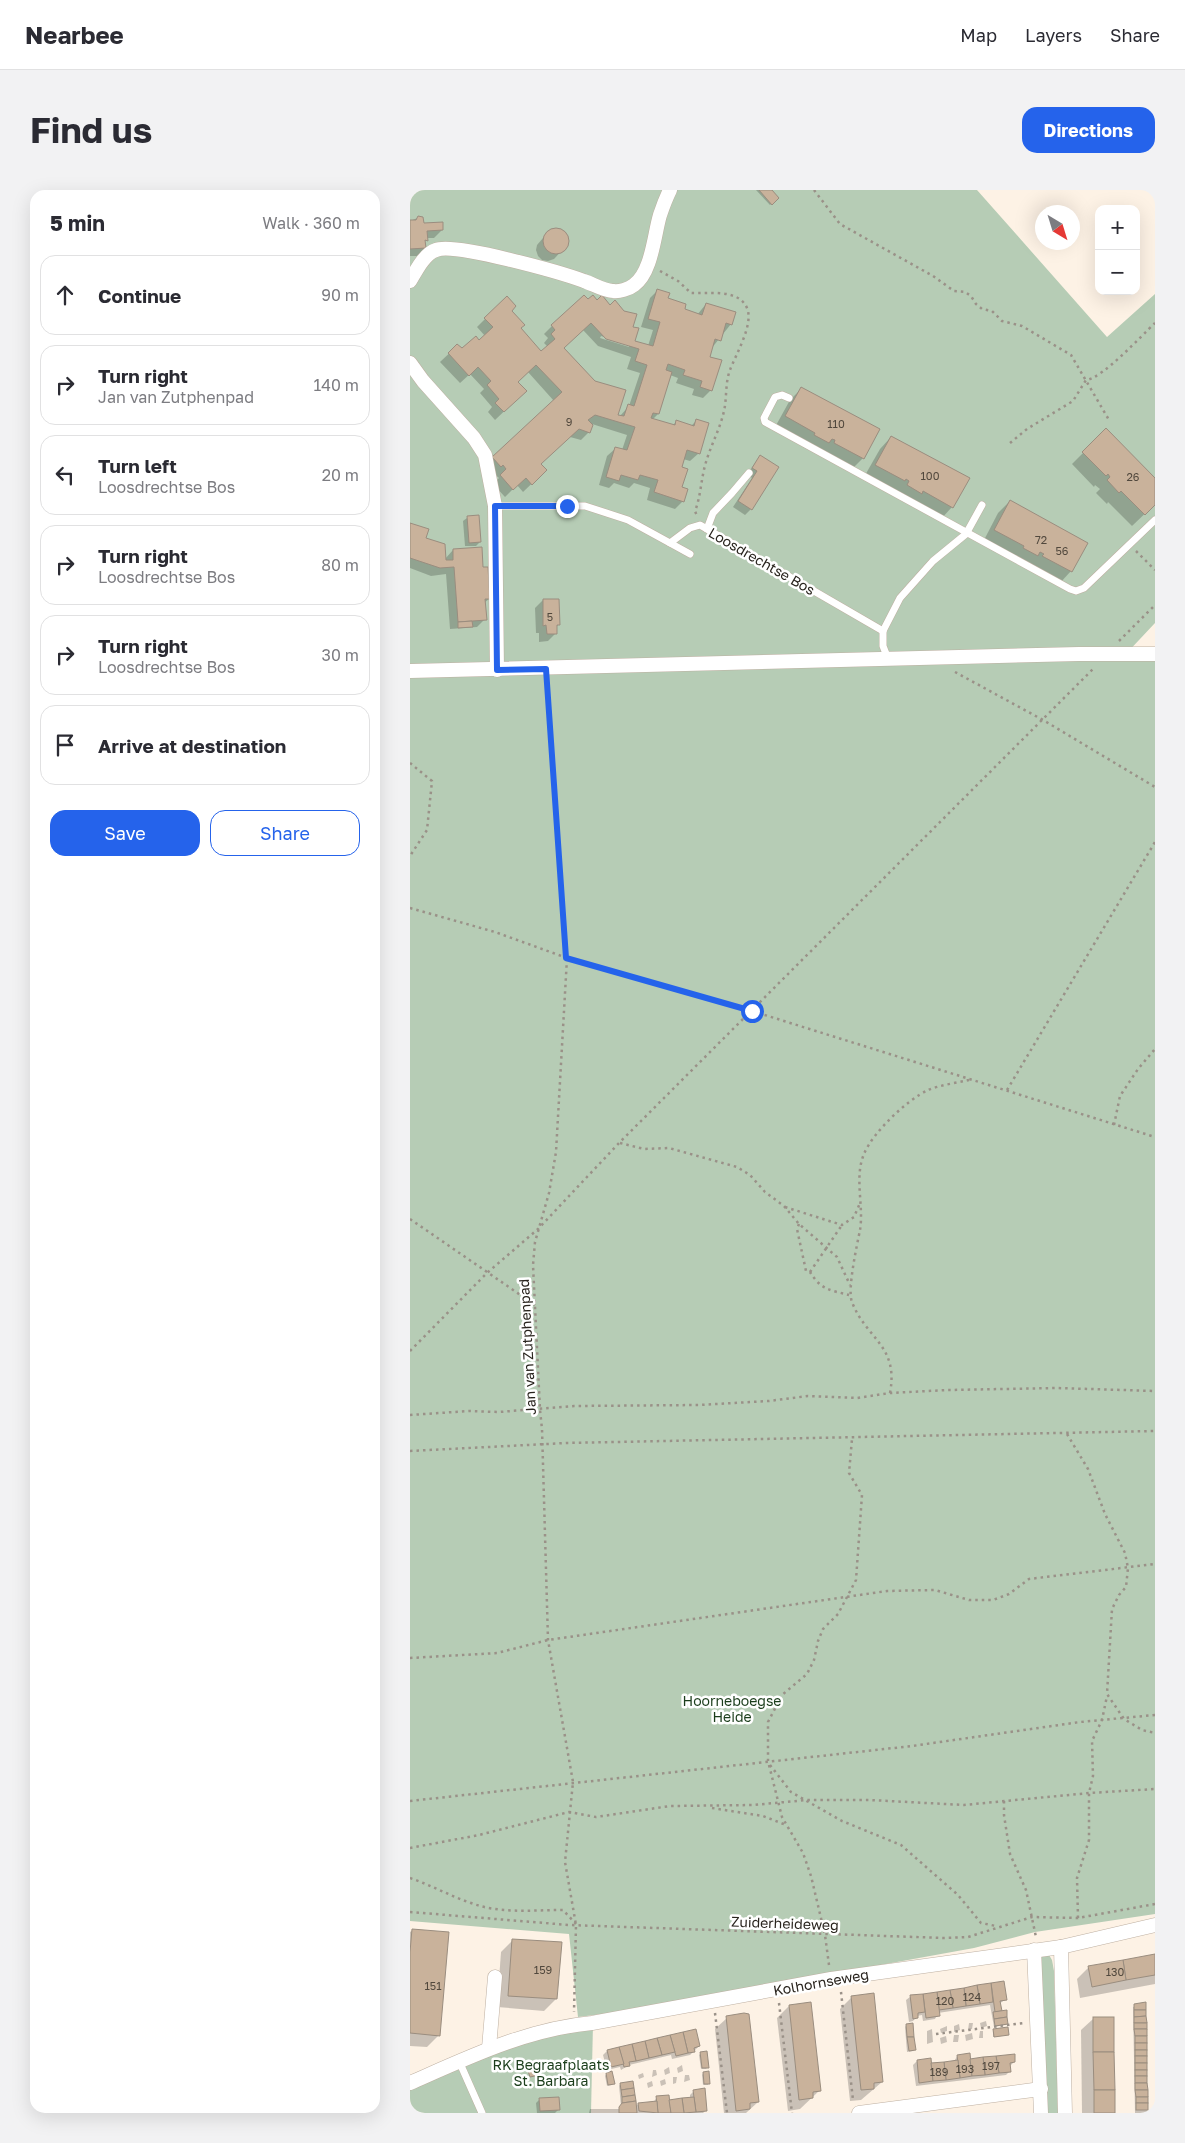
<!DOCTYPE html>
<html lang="en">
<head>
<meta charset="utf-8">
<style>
  :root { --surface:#fff; --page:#f2f2f3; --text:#2b2b33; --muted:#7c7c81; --line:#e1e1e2; --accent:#2563eb }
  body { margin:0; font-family:"Golos Text",sans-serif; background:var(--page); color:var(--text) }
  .controls { position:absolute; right:15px; top:15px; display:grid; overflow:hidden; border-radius:10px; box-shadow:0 5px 20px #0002 }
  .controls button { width:45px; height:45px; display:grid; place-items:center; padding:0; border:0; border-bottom:1px solid var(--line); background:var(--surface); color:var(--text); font:25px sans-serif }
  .compass { position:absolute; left:625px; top:15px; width:45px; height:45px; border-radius:50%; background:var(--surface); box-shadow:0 5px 20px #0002; rotate:142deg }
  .stop { position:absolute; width:15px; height:15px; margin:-11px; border:4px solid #2563eb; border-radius:50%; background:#fff }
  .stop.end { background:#2563eb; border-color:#fff; box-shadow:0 1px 5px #0008 }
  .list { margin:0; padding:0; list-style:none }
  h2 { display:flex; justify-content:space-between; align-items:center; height:65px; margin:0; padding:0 20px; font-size:21px }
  h2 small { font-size:16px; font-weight:400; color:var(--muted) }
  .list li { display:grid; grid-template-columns:32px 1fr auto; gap:15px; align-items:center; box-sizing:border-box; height:80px; margin:0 10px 10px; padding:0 10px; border:1px solid var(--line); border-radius:15px }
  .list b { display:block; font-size:19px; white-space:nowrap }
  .list p { margin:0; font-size:16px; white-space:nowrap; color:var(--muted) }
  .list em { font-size:16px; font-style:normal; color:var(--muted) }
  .actions { display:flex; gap:10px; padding:15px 20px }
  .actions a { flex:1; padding:11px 0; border:1px solid var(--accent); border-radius:15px; text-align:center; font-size:18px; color:var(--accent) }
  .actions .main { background:var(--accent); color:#fff }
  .icon { flex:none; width:28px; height:28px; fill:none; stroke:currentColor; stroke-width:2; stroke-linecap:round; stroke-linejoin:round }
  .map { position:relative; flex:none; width:745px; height:1923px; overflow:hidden; border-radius:15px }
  header { display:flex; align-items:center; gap:30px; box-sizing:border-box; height:70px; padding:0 25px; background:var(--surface); border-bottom:1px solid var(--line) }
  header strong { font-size:24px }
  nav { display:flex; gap:28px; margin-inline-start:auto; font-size:18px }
  .intro { display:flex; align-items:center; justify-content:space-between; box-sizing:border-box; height:120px; padding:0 30px }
  h1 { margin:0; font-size:35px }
  .button { padding:12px 22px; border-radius:15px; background:var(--accent); color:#fff; font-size:18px; font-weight:700 }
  main { display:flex; gap:30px; padding:0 30px }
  aside { flex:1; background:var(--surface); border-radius:15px; box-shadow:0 5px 20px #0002 }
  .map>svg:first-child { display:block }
  .green { fill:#b6ccb5 }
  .shadow { fill:#0003; fill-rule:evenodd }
  .building { fill:#c9b29b; stroke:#9a8d7f; fill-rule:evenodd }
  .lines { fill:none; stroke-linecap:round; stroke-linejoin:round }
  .service-casing { stroke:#beb0a2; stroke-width:8 }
  .minor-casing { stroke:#beb0a2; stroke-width:15 }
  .path { stroke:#9a9188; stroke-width:2.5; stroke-dasharray:2.5 4; stroke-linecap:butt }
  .service { stroke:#fff; stroke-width:7 }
  .minor { stroke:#fff; stroke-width:14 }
  .route { stroke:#2563eb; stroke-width:6 }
  .labels { text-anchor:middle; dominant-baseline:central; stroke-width:5; stroke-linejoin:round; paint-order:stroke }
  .number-label { font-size:11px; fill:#51483d }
  .street-label { font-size:14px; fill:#29241e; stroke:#fff }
  .park-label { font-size:14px; fill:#1b3d1b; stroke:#fff }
</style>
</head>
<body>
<header>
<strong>Nearbee</strong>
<nav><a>Map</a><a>Layers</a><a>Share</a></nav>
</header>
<div class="intro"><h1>Find us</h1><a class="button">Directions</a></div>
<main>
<aside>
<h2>5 min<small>Walk · 360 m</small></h2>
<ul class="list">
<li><svg class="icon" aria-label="ahead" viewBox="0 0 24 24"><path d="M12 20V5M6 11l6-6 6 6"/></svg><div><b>Continue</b></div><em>90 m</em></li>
<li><svg class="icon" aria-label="right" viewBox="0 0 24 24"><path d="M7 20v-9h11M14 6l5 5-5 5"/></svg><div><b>Turn right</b><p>Jan van Zutphenpad</p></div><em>140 m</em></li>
<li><svg class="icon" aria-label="left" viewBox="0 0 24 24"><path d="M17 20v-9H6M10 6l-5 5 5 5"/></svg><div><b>Turn left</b><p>Loosdrechtse Bos</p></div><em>20 m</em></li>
<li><svg class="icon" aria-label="right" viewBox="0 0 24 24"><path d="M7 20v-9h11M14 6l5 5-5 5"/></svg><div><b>Turn right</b><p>Loosdrechtse Bos</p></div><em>80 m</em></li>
<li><svg class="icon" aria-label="right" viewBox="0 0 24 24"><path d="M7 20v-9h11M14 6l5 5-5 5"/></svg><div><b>Turn right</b><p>Loosdrechtse Bos</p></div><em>30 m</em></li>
<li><svg class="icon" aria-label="arrive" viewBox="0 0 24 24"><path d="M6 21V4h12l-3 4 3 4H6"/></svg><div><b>Arrive at destination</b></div></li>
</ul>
<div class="actions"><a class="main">Save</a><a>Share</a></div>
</aside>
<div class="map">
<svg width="745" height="1923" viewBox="0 0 745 1923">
  <rect width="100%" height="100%" fill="#fdf2e5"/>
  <g class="green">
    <path d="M 0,0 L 567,0 L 697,147 L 745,104 L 745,433 L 714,466 L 745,467 L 745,1724 L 625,1742 L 564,1758 L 217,1821 L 168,1827 L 159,1744 L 0,1731 Z"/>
    <path d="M 639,1765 L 642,1770 L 644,1781 L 648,1923 L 633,1923 L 631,1767 Z"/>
    <path d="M 183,1834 L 181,1923 L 0,1923 L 0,1893 L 49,1871 Z"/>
  </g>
  <g class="shadow">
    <path d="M 346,0 L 360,0 L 368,8 L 360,15 Z"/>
    <path d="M 10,27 L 13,35 L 32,40 L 24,48 L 17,48 L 14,53 L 15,58 L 7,66 L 0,66 L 0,31 Z"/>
    <path d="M 145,39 L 155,44 L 158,49 L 157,55 L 144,69 L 138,71 L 132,70 L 128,66 L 126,60 L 127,55 L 139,41 Z"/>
    <path d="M 248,100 L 257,109 L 273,120 L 287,125 L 296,114 L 321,134 L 301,159 L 298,168 L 301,200 L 293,208 L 282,205 L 284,199 L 266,193 L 268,188 L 260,185 L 248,224 L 242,230 L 262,236 L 267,231 L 281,236 L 286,231 L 289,263 L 280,271 L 273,269 L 270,278 L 270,298 L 273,311 L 265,319 L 237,310 L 240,298 L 224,293 L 219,298 L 204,293 L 199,298 L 189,295 L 197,266 L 206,258 L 212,260 L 217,245 L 182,234 L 179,242 L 171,250 L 160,247 L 130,274 L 136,280 L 113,302 L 107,295 L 95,307 L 83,294 L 89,288 L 75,276 L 144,211 L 118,182 L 107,192 L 107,209 L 85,230 L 78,222 L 82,217 L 70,203 L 74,199 L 60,184 L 50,193 L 30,172 L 47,156 L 52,160 L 69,151 L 75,146 L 67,137 L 75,129 L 100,121 L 109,138 L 131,163 L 138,157 L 134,153 L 138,148 L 134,144 L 142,136 L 178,111 L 222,137 L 224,151 L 238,156 L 243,140 L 231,137 L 240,108 ZM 173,140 L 188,156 L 221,167 L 217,179 L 230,183 L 219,216 L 210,226 L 207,225 L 153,158 ZM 191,146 L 219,155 L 219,157 L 190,148 Z"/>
    <path d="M 392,198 L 453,268 L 441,280 L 410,261 L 407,264 L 393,257 L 394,255 L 364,239 L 380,210 Z"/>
    <path d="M 696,240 L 745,289 L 745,314 L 722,336 L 698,312 L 697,314 L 686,303 L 690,299 L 685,295 L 684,297 L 662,274 Z"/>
    <path d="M 481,247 L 542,317 L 531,329 L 454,287 L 470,259 Z"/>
    <path d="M 350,267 L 341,319 L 335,325 L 323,317 L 342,288 L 337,284 Z"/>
    <path d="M 600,311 L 661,381 L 650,393 L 573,352 L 588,323 Z"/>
    <path d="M 57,328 L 70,352 L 66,356 L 55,356 L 53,331 Z"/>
    <path d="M 0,334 L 35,369 L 43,360 L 79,409 L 74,413 L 75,429 L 67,437 L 40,439 L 36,384 L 21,386 L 0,378 Z"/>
    <path d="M 133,410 L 148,435 L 146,437 L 146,443 L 138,451 L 129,452 L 129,443 L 126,443 L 125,418 Z"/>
    <path d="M 3,1740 L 29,1845 L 17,1857 L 0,1856 L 0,1742 Z"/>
    <path d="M 103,1750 L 146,1809 L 134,1821 L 87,1817 L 91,1762 Z"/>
    <path d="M 745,1765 L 745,1794 L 670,1808 L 667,1789 L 679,1777 Z"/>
    <path d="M 593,1793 L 596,1809 L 589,1814 L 597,1834 L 595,1835 L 584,1837 L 580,1815 L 528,1823 L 525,1829 L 513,1831 L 512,1825 L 507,1826 L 503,1831 L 499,1832 L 496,1810 L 500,1807 Z"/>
    <path d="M 442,1807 L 472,1892 L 451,1910 L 440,1911 L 430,1819 Z"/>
    <path d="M 735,1813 L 737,1923 L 725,1923 L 723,1817 Z"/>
    <path d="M 379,1816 L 410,1900 L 390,1919 L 378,1921 L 367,1828 Z"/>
    <path d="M 317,1828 L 348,1912 L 336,1923 L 314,1923 L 305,1839 Z"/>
    <path d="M 683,1829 L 704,1923 L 672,1923 L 671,1840 Z"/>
    <path d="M 576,1831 L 577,1836 L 571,1838 L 570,1833 Z"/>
    <path d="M 559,1833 L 563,1833 L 562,1839 L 558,1840 Z"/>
    <path d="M 549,1834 L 550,1840 L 544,1842 L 544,1836 Z"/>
    <path d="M 496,1835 L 504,1860 L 503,1861 L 497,1862 L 495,1837 Z"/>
    <path d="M 537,1836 L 537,1841 L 531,1843 L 530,1839 Z"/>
    <path d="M 522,1839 L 523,1852 L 517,1854 L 517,1841 Z"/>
    <path d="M 583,1840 L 598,1844 L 583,1847 Z"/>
    <path d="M 570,1841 L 573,1841 L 573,1848 L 569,1848 Z"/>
    <path d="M 562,1843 L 563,1849 L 556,1851 L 555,1845 Z"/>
    <path d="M 544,1845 L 549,1845 L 548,1852 L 543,1852 Z"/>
    <path d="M 536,1846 L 537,1852 L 531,1854 L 530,1848 Z"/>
    <path d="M 289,1856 L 280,1865 L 262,1869 L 261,1865 L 219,1875 L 211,1880 L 210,1877 L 197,1880 L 193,1865 L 197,1861 Z"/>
    <path d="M 291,1863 L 298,1877 L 296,1879 L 291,1879 L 289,1865 Z"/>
    <path d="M 547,1866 L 559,1870 L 604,1872 L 600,1876 L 600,1881 L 596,1885 L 506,1896 L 503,1875 L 507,1871 L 520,1875 L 544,1872 Z"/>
    <path d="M 272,1875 L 273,1881 L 268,1883 L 267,1878 Z"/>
    <path d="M 259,1877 L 260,1883 L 255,1885 L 254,1880 Z"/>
    <path d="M 243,1880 L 246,1880 L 247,1885 L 242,1887 Z"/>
    <path d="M 233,1883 L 234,1887 L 229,1889 L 228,1885 Z"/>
    <path d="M 293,1883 L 299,1893 L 298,1895 L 293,1895 L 292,1885 Z"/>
    <path d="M 196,1884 L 203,1893 L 202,1895 L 197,1896 L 195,1886 Z"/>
    <path d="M 275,1885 L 279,1885 L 280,1890 L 274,1892 Z"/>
    <path d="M 263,1887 L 267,1887 L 266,1893 L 263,1894 Z"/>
    <path d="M 255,1889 L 256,1894 L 251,1896 L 250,1891 Z"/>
    <path d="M 242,1891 L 243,1896 L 238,1898 L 237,1893 Z"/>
    <path d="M 210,1894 L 225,1917 L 228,1914 L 243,1913 L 247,1907 L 258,1911 L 280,1908 L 280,1905 L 284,1901 L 296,1920 L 293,1923 L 179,1923 L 180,1919 L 209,1919 L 211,1916 L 209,1896 Z"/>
    <path d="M 130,1909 L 149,1919 L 145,1923 L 127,1923 L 126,1913 Z"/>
  </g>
  <g class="building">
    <path d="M 349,0 L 362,0 L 369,8 L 362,15 Z"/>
    <path d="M 8,26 L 13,27 L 14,33 L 33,32 L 33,40 L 17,41 L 18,51 L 15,50 L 16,58 L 0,59 L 0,30 L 6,30 Z"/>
    <circle cx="146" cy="51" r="13"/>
    <path d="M 247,99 L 260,103 L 258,108 L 276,114 L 275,119 L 292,125 L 296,113 L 326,122 L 322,135 L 316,133 L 311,151 L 305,149 L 300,167 L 312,170 L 302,201 L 290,197 L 292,191 L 273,185 L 275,180 L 258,174 L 256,180 L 262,182 L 249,224 L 243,223 L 241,228 L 265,235 L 266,230 L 284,236 L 286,229 L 299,233 L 290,264 L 277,260 L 272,277 L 278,279 L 272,297 L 278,299 L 274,312 L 244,302 L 248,290 L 230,285 L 228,290 L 211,285 L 209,291 L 196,287 L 205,257 L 217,260 L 225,237 L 185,225 L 178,230 L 183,235 L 180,243 L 169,239 L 131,274 L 137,280 L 122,295 L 116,288 L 103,300 L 90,285 L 96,279 L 93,275 L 91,277 L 82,267 L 152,202 L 126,175 L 108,192 L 117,201 L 94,222 L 85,213 L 89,209 L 77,195 L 81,191 L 68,177 L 59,186 L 38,163 L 47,154 L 52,158 L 66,146 L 69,150 L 83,137 L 74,128 L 97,106 L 106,116 L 102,121 L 115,135 L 111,138 L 131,161 L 145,149 L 141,144 L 145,140 L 141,135 L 174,105 L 178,109 L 183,105 L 187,110 L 192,105 L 200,115 L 205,110 L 214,121 L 227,124 L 223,137 L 229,138 L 225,151 L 243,156 L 250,132 L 238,129 ZM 181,133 L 196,149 L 229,159 L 225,171 L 237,175 L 224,216 L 218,214 L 214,226 L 208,225 L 216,200 L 185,191 L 154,158 Z"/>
    <path d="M 391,197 L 470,239 L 454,269 L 424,253 L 425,250 L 422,249 L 419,253 L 404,245 L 405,243 L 375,226 Z"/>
    <path d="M 696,238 L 745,288 L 745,315 L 735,325 L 711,301 L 709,303 L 697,290 L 700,287 L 698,284 L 696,286 L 672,262 Z"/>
    <path d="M 481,246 L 560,288 L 543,318 L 513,301 L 512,304 L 497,295 L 499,291 L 496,289 L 495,291 L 465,275 Z"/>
    <path d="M 350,265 L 369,277 L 342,320 L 328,311 L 347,281 L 342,278 Z"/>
    <path d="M 600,310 L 678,353 L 662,382 L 632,366 L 634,364 L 630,362 L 628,366 L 613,358 L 614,356 L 584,340 Z"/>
    <path d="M 69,325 L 71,352 L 59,353 L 57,326 Z"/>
    <path d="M 0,333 L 19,339 L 16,348 L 35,354 L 36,370 L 43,370 L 43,359 L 72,357 L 73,377 L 78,377 L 80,409 L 75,409 L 77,430 L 48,432 L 44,377 L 30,378 L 0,368 Z"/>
    <path d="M 133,409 L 149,409 L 150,435 L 147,435 L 147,444 L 137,444 L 136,435 L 133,436 Z"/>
    <path d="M 62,431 L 63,437 L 48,438 L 48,432 Z"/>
    <path d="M 2,1739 L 39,1742 L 30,1846 L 0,1843 L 0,1762 Z"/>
    <path d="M 102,1749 L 152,1752 L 147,1809 L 98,1806 Z"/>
    <path d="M 745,1764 L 745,1785 L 716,1790 L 713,1770 Z"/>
    <path d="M 713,1770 L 716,1790 L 682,1797 L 678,1776 Z"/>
    <path d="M 594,1791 L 597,1810 L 590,1811 L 592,1821 L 585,1822 L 581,1793 Z"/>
    <path d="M 581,1793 L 583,1812 L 570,1814 L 567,1795 Z"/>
    <path d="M 567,1795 L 570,1814 L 556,1816 L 554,1798 Z"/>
    <path d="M 554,1798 L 556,1816 L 543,1818 L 540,1800 Z"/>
    <path d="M 540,1800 L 543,1818 L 529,1820 L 527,1802 Z"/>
    <path d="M 527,1802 L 530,1826 L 516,1828 L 513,1804 Z"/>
    <path d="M 464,1803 L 473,1892 L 464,1893 L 464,1899 L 451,1900 L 441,1806 Z"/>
    <path d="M 513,1804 L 515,1822 L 508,1823 L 508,1828 L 503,1829 L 500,1805 Z"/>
    <path d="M 401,1812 L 411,1901 L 403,1902 L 403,1908 L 389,1910 L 379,1815 Z"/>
    <path d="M 736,1812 L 736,1820 L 724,1820 L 724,1814 Z"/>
    <path d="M 597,1820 L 597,1827 L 584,1829 L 583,1822 Z"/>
    <path d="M 724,1820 L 736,1820 L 736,1826 L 724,1827 Z"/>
    <path d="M 334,1823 L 339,1824 L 349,1912 L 340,1913 L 340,1919 L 326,1921 L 316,1826 Z"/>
    <path d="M 736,1826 L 737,1833 L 724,1833 L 724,1827 Z"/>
    <path d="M 597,1827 L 598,1834 L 585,1836 L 584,1829 Z"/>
    <rect x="683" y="1827" width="21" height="35"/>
    <path d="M 503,1833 L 504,1847 L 497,1847 L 496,1834 Z"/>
    <rect x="724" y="1833" width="13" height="6"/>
    <path d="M 598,1837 L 599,1845 L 584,1847 L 583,1839 Z"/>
    <path d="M 286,1839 L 290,1856 L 284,1858 L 285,1862 L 278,1863 L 273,1842 Z"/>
    <path d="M 724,1839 L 737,1839 L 737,1846 L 725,1846 Z"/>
    <path d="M 273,1842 L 278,1863 L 266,1866 L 260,1845 Z"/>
    <path d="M 260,1845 L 265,1862 L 252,1865 L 247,1848 Z"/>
    <rect x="725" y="1846" width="12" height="7"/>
    <path d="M 497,1847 L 504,1847 L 506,1860 L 499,1861 Z"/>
    <path d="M 247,1848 L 252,1865 L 239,1868 L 235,1851 Z"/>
    <path d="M 235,1851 L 239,1868 L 226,1871 L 222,1854 Z"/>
    <rect x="725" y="1853" width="12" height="7"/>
    <path d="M 222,1854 L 226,1871 L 219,1872 L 220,1876 L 214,1877 L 209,1857 Z"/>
    <path d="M 209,1857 L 214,1874 L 201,1877 L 197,1860 Z"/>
    <rect x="725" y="1860" width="12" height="6"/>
    <path d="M 297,1861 L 299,1878 L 292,1878 L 290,1862 Z"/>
    <path d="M 683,1862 L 704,1862 L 705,1900 L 684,1900 Z"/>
    <path d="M 560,1863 L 562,1886 L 550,1888 L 547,1865 Z"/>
    <path d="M 605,1864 L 605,1872 L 600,1873 L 601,1882 L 589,1883 L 586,1866 Z"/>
    <path d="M 586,1866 L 589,1883 L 575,1885 L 573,1867 Z"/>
    <rect x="725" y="1866" width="12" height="7"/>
    <path d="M 573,1867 L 575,1885 L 562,1886 L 560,1869 Z"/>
    <path d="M 521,1868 L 523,1891 L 509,1893 L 507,1870 Z"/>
    <path d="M 548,1870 L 550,1888 L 536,1890 L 534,1872 Z"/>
    <path d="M 534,1872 L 536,1890 L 523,1891 L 521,1873 Z"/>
    <rect x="725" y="1873" width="12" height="7"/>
    <path d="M 128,1878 L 130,1885 L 120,1887 L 118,1881 Z"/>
    <rect x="725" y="1880" width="12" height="6"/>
    <path d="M 202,1881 L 205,1894 L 198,1895 L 196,1883 Z"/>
    <path d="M 299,1881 L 300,1894 L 294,1894 L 293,1882 Z"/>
    <rect x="725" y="1886" width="12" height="7"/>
    <path d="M 223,1891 L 224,1898 L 211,1900 L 210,1893 Z"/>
    <path d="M 725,1893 L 737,1893 L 738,1900 L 725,1900 Z"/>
    <path d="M 224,1898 L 225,1905 L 212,1907 L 211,1900 Z"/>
    <path d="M 295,1898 L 297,1921 L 286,1922 L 283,1900 Z"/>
    <rect x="684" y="1900" width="21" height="23"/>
    <path d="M 725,1900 L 738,1900 L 738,1907 L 726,1907 Z"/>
    <path d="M 225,1905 L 226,1911 L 212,1913 L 212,1907 Z"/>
    <path d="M 259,1905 L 261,1923 L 248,1923 L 246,1906 Z"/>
    <path d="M 149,1907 L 150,1920 L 130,1921 L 129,1908 Z"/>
    <path d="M 284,1907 L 286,1922 L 274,1923 L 272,1908 Z"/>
    <rect x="726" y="1907" width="12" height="6"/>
    <path d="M 272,1908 L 274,1923 L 261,1923 L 259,1910 Z"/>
    <path d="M 226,1911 L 227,1923 L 209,1923 L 209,1917 L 212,1913 Z"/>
    <path d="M 247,1911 L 248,1923 L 229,1921 L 228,1913 Z"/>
    <rect x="726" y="1913" width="12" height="7"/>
  </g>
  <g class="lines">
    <g class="service-casing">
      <g id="service">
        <path d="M 379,208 L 372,205 L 365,207 L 354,228 L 355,232 L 660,399 L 666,401 L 674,398 L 745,330"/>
        <path d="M 85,316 L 175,316 L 218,330 L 260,353 L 280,338 L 290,335 L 473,441"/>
        <path d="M 297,339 L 303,323 L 322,303 L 339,283"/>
        <path d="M 260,353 L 280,364"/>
        <path d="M 478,469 L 473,456 L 473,441 L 490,408 L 523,371 L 556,344 L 572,315"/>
        <path d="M 49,1871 L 72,1923"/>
      </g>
    </g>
    <g class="minor-casing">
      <g id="minor">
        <path d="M 0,91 C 6,81 14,64 26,60 C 44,52 152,83 174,91 C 183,94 194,101 203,101 C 209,102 219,99 224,95 C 242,82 244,45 250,25 C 253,16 256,8 260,0"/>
        <path d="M 0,173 L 13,191 L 64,248 L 75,265 L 85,316 L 87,480"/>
        <path d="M 0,481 L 669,464 L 745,464"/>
        <path d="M 651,1757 L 655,1923"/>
        <path d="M 624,1760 L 631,1923"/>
        <path d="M 79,1858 L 85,1787"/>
        <path d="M 0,1893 C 59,1867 117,1839 182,1833 L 421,1789 L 651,1757 L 745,1735"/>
        <path d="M 449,1923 L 631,1899"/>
      </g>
    </g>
    <g class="path">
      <path d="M 404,0 L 430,34 L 523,86 L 544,101 L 555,102 L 561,106 L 566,114 L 572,119 L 582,121 L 592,131 L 612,136 L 661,165 L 699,230"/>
      <path d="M 250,81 L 268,91 L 281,103 C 298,104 328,98 337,118 C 344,134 326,164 320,180 C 315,193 317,208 314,221 C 310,239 301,255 296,272 C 291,288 291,306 285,321 L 287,326"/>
      <path d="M 600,253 L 617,239 L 663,211 L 676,190 C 693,188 731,146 745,133"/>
      <path d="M 726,361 L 745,380"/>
      <path d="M 709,451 L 745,415"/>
      <path d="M 545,482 L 633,530 L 745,597"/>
      <path d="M 137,490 L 157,768 L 146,962 L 139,1003 L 125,1052 L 123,1075 L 130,1220 L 132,1239 L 138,1450 L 163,1592 L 155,1672 L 166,1735 L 164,1822"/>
      <path d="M 0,573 L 22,591 L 17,640 L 0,666"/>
      <path d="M 0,718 L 85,742 L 157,768 L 342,821 L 745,947"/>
      <path d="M 597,900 L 745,652"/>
      <path d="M 704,935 L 710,906 L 728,879 L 745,859"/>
      <path d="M 210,953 L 234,959 L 259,958 L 327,977 L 340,985 L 355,1002 L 374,1016 L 389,1034 L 427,1067 L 440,1095"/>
      <path d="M 375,1017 L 432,1035 L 444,1027 L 450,1013"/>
      <path d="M 0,1029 L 125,1115"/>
      <path d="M 389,1034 L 387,1039 L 396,1081 L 400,1082 C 411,1100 420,1100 439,1105"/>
      <path d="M 400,1082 L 432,1035"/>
      <path d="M 0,1161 L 77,1083 L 128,1039 L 209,953 L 684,478"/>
      <path d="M 480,1203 C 489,1155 456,1149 442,1112 C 437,1100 447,1055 450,1040 C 454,1016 444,987 454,964 C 463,942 497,910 518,900 C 530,895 546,893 559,890"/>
      <path d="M 0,1225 L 59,1221 L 89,1222 L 164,1216 L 289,1215 L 359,1211 L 398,1206 L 447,1208 L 480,1203 L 538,1200 L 647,1198 L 745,1201"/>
      <path d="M 657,1244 L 678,1279 L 695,1324 L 715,1363 L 718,1378 L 716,1397 L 709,1405 L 702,1419 L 697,1504 L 714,1529 L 732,1540 L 745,1543"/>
      <path d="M 0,1261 L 156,1253 L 745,1241"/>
      <path d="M 0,1468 L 87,1463 L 138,1450 L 477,1401 L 525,1400 L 559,1410 L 583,1410 L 599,1404 L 619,1389 L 745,1374"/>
      <path d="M 360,1575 L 381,1602 L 432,1631 L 491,1655 L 548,1705 L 571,1733 L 586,1736"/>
      <path d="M 0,1611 L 502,1556 L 670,1532 L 745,1525"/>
      <path d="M 594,1611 L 594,1625 L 600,1664 L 616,1700 L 626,1747"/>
      <path d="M 302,1618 L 353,1626 L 376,1635"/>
      <path d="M 0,1658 L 69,1645 L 159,1622 L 186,1627 L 260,1616 L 343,1615 L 397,1610 L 460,1610 L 554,1615 L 679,1603 L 745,1599"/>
      <path d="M 0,1688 C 21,1695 40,1706 61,1713 C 90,1724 122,1720 153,1720 L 166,1734"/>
      <path d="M 0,1722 L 159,1735 L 534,1748 L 558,1747 L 622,1727 L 668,1728 L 745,1714"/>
      <path d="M 668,1728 L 667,1688 L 679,1650 L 679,1603 L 683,1586 L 682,1551 L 692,1530 L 697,1506"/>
      <path d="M 419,1775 L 415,1745 L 401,1686 L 393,1663 L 372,1627 L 358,1571 L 358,1532 L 372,1505 L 397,1484 L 404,1470 L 408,1451 L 413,1439 L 428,1424 L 446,1390 L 452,1305 L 439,1283 L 442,1249"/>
      <path d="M 431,1802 L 443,1910"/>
      <path d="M 369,1813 L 382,1923"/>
      <path d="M 305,1823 L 317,1923"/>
      <path d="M 526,1844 L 614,1833"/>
    </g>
    <use href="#service" class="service"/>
    <use href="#minor" class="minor"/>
  </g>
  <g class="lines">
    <path class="route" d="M 157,316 L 85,316 L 87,480 L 136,479 L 156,768 L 342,821"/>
  </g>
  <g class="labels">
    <g class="number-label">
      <text x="159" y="231">9</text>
      <text x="426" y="233">110</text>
      <text x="520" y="285">100</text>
      <text x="723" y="286">26</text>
      <text x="631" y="349">72</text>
      <text x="652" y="360">56</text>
      <text x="140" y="426">5</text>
      <text x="133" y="1779">159</text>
      <text x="705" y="1781">130</text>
      <text x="23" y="1795">151</text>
      <text x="562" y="1806">124</text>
      <text x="535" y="1810">120</text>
      <text x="581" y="1875">197</text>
      <text x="555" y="1878">193</text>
      <text x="529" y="1881">189</text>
    </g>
    <g class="street-label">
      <text transform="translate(352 371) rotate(30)">Loosdrechtse Bos</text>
      <text transform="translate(117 1157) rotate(-93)">Jan van Zutphenpad</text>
      <text transform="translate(375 1733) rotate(2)">Zuiderheideweg</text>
      <text transform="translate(411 1792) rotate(-10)">Kolhornseweg</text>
    </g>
    <g class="park-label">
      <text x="322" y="1510">Hoorneboegse<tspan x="322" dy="16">Heide</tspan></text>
      <text x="141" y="1874">RK Begraafplaats<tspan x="141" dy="16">St. Barbara</tspan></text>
    </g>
  </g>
</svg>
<div class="controls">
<button>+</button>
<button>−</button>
</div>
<svg class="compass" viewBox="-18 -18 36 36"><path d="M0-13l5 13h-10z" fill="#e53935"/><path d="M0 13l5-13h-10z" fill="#7c7c81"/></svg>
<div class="stop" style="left:342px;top:821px"></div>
<div class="stop end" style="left:157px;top:316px"></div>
</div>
</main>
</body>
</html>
